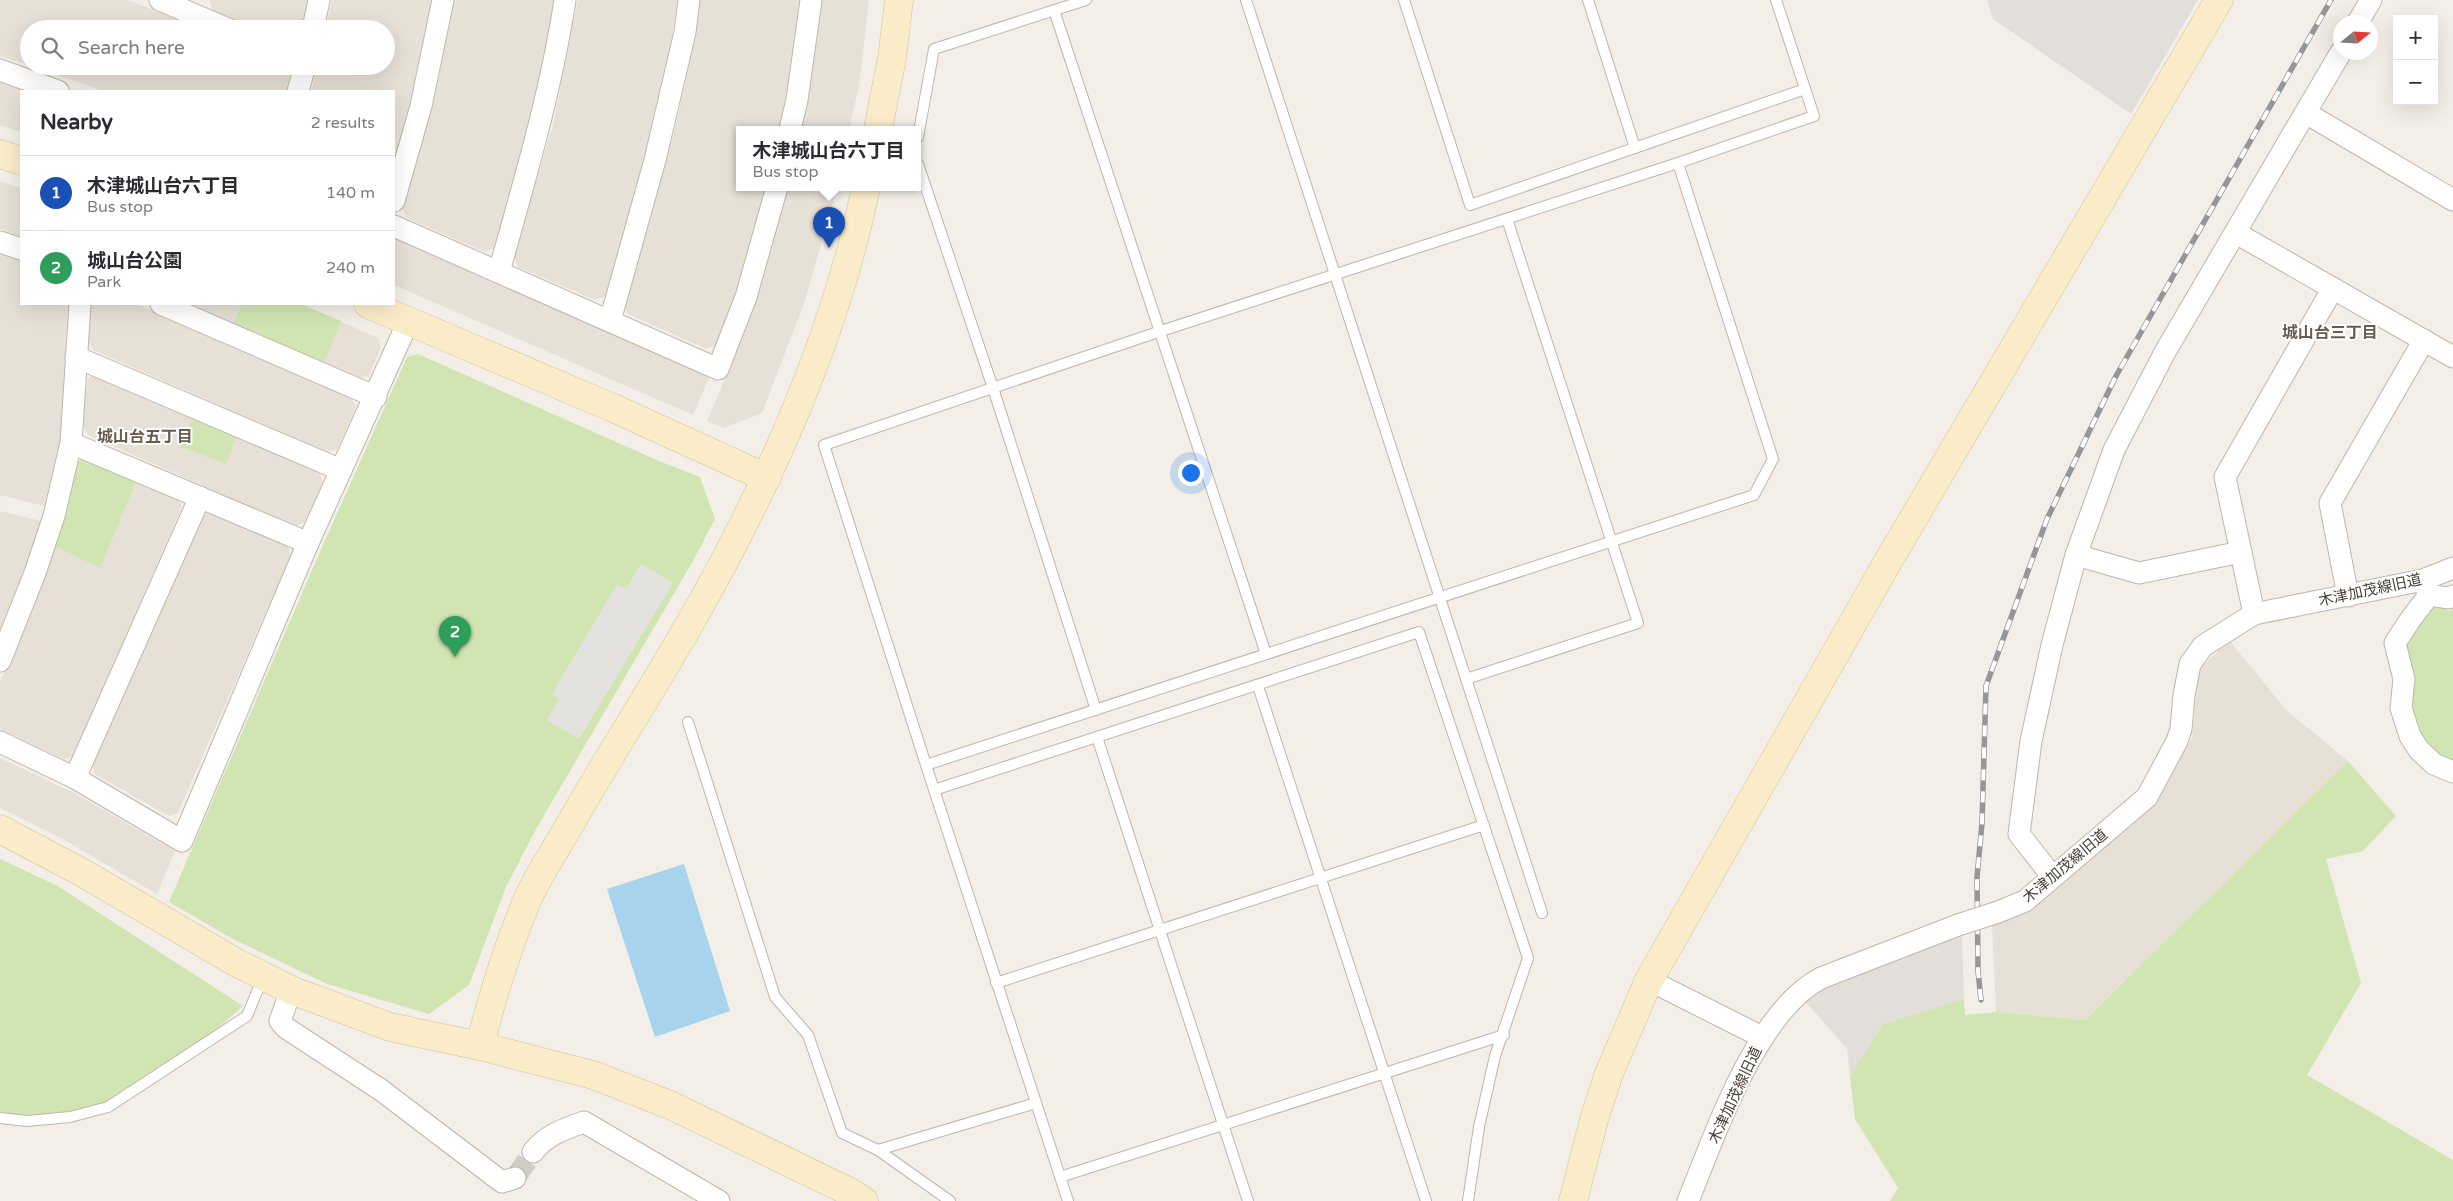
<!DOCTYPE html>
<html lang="en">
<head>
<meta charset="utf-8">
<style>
  :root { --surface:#fff; --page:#f2f2f3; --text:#2b2b33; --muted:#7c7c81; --line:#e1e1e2; --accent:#ed3724 }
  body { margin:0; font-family:"Varela Round","Noto Sans JP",sans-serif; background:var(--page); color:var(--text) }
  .controls { position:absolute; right:15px; top:15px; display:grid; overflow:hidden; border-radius:0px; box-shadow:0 5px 20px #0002 }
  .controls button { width:45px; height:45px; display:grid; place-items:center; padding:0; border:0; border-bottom:1px solid var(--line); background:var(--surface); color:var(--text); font:25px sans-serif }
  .compass { position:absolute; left:2333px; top:15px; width:45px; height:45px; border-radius:50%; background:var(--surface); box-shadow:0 5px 20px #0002; rotate:72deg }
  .you { position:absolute; left:1190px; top:472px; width:18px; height:18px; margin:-12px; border:4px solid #fff; border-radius:50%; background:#1a73e8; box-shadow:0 0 0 8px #1a73e833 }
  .badge { display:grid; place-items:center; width:32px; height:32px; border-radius:50%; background:var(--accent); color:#fff; font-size:16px; font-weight:700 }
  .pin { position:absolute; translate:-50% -41px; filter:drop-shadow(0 1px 2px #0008) }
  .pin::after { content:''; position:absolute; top:26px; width:18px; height:15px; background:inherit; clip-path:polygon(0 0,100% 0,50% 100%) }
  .popup { position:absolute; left:736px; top:126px; width:185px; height:65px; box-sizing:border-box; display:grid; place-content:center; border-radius:0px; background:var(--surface); filter:drop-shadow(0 1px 4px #0005); font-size:16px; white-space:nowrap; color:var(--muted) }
  .popup b { font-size:19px; color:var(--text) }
  .popup::after { content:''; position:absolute; left:50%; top:100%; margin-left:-10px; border:10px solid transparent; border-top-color:var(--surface) }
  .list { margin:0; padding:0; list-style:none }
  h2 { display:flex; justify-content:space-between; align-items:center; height:65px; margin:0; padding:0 20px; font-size:21px }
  h2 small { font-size:16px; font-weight:400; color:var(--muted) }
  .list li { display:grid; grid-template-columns:32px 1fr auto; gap:15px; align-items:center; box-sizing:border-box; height:75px; padding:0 20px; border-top:1px solid var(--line) }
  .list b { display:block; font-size:19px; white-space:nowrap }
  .list p { margin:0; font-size:16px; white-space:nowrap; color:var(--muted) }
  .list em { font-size:16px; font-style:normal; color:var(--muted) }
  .icon { flex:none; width:28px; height:28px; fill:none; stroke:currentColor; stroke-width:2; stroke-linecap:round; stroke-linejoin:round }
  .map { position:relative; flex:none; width:2453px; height:1201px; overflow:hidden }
  .search { position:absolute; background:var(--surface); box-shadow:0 5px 20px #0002; left:20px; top:20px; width:375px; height:55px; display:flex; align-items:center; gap:12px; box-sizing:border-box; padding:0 18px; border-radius:28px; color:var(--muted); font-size:19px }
  .panel { position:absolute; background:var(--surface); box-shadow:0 5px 20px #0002; left:20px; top:90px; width:375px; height:215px; border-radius:0px }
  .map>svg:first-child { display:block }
  .residential { fill:#e6e0d6 }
  .industrial { fill:#e2ded9 }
  .green { fill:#d1e5b3 }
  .parking { fill:#e4e2df }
  .water { fill:#a7d4ec }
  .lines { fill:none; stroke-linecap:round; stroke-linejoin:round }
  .street-tunnel { stroke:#d0ccc5; stroke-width:21; stroke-dasharray:21 11; stroke-linecap:butt }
  .lane-casing { stroke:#beb6ab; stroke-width:12 }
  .street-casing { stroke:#beb6ab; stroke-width:23 }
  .secondary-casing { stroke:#d0bf99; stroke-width:29 }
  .lane { stroke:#fff; stroke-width:10 }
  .street { stroke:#fff; stroke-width:21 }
  .secondary { stroke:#fbecc9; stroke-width:28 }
  .rail-casing { stroke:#969696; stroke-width:5.5 }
  .rail { stroke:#fff; stroke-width:4; stroke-dasharray:11; stroke-linecap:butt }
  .street-bridge-casing { stroke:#beb6ab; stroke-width:23; stroke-linecap:butt }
  .street-bridge { stroke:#fff; stroke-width:21 }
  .labels { text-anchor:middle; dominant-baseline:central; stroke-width:4; stroke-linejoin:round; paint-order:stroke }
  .street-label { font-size:15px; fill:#463f37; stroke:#fff }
  .neighbourhood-label { font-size:16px; font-weight:bold; fill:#685c4f; stroke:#fff }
</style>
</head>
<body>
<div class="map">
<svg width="2453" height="1201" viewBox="0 0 2453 1201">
  <rect width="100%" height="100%" fill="#f3efe8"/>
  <g class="residential">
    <path d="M 0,0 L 128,0 L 202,29 L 29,29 L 29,65 L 0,56 Z"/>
    <path d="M 209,0 L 311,0 L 306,29 L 254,29 L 213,11 Z"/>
    <path d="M 332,0 L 436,0 L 426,50 L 394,167 L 394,91 L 311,91 L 318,66 L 386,66 L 386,29 L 326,29 Z"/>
    <path d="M 454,0 L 557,0 L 544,74 L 499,235 L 494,248 L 485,252 L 407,218 L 402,208 L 436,92 Z"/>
    <path d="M 578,0 L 677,0 L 667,74 L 630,219 L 605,296 L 595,300 L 518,267 L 514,257 L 553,125 Z"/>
    <path d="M 697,0 L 802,0 L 781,129 L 740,129 L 740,187 L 767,187 L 748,257 L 729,311 L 716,345 L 706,349 L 628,314 L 623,305 L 674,132 L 686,81 Z"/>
    <path d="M 821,0 L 869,0 L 859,85 L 849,129 L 800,129 Z"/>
    <path d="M 32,66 L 287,66 L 294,78 L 290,91 L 103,91 Z"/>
    <path d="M 0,77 L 45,91 L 21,91 L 21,132 L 0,125 Z"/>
    <path d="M 0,181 L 21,188 L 21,236 L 0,229 Z"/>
    <path d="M 787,187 L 837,187 L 805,301 L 762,413 L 724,428 L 707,421 L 732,362 Z"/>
    <path d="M 394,235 L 711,374 L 693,415 L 394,285 Z"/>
    <path d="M 0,251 L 21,259 L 21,304 L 68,304 L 61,438 L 44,506 L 0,495 Z"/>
    <path d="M 90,304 L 137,304 L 351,397 L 356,407 L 337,449 L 328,452 L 320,449 L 93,350 L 88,340 Z"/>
    <path d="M 190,304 L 301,304 L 378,338 L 381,348 L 369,375 L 360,378 Z"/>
    <path d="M 95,374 L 319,472 L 323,482 L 304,523 L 295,526 L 88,435 L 82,426 L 88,378 Z"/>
    <path d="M 87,457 L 178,498 L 182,507 L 77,748 L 73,756 L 64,759 L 0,729 L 0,681 L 48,569 Z"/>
    <path d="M 0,511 L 41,521 L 15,596 L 0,629 Z"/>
    <path d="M 211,512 L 287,546 L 291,555 L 183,801 L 178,813 L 169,816 L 95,774 L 92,765 L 201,516 Z"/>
    <path d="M 2229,640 L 2286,710 L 2348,761 L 2085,1020 L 1996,1012 L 1992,922 L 2151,806 L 2192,739 L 2198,671 Z"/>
    <path d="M 0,758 L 74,793 L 175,851 L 157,894 L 66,841 L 0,808 Z"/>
  </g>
  <g class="industrial">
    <path d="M 1987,0 L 2198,0 L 2131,114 L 1993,19 Z"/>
    <path d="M 1962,933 L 1964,999 L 1884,1024 L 1850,1077 L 1847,1049 L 1805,1001 L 1817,989 Z"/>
  </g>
  <g class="green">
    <path d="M 242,304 L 301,304 L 341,321 L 324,363 L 234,323 Z"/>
    <path d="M 418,354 L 659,461 L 700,477 L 715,519 L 693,561 L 536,829 L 506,887 L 469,985 L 429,1014 L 327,984 L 233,939 L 169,902 L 319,554 L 407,357 Z"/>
    <path d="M 193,417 L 237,435 L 226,464 L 180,446 Z"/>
    <path d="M 87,457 L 137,479 L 100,568 L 55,546 L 76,463 Z"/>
    <path d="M 2438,604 L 2449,611 L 2453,609 L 2453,768 L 2413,735 L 2401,641 L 2427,608 Z"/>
    <path d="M 2348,761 L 2396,816 L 2363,851 L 2326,859 L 2361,983 L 2307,1075 L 2453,1160 L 2453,1201 L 1890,1201 L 1898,1188 L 1855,1119 L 1850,1077 L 1883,1024 L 1964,999 L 1965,1015 L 1996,1012 L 2085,1020 Z"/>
    <path d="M 0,859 L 56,885 L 243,1006 L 206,1038 L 105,1104 L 79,1110 L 47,1115 L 16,1116 L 0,1112 Z"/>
  </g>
  <path class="parking" d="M 641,564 L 673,583 L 579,739 L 547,720 L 559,699 L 552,694 L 617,584 L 626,589 Z"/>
  <path class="water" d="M 684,864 L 730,1011 L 655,1037 L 607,889 Z"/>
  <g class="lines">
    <path class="street-tunnel" d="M 515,1178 L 533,1152"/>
    <g class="lane-casing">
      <g id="lane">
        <path d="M 1246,0 L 1542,913"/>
        <path d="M 1404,0 L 1470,205 L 1805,89"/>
        <path d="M 1588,0 L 1635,148"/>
        <path d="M 1054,10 L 1266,654"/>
        <path d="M 918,137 L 934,49 L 1086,0"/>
        <path d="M 918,164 L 993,388 L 1096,710"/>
        <path d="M 1466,679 L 1638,623 L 1507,219"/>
        <path d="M 1258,686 L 1426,1201"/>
        <path d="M 688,722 L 775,997 L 808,1035 L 842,1133 L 878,1150"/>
        <path d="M 1097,737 L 1248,1201"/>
        <path d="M 926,765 L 1754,495 L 1773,459 L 1678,163"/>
        <path d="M 934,790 L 1419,632 L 1528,958 L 1495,1056 L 1479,1127 L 1468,1201"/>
        <path d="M 996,983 L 1484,825"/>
        <path d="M 0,1118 L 27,1121 L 70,1117 L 108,1107 L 247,1016 L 263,977"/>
        <path d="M 1060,1177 L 1504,1035"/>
        <path d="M 950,1201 L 878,1150 L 1036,1103"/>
        <path d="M 1068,1201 L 926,765 L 824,445 L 1161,331 L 1678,163 L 1814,116 L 1776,0"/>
      </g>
    </g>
    <g class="street-casing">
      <g id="street">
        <path d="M 160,0 L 228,29"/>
        <path d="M 2358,22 L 2371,0"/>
        <path d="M 313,29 L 319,0"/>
        <path d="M 0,70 L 58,91"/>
        <path d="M 298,91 L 305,66"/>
        <path d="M 2306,113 L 2453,200"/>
        <path d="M 790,129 L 797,100 L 811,0"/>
        <path d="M 394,201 L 421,106 L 443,0"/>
        <path d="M 394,226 L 718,369 L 746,297 L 777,187"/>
        <path d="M 2236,233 L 2453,357"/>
        <path d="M 0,242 L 21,249"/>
        <path d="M 499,272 C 524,182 551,92 565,0"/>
        <path d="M 161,304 L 376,397"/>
        <path d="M 610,321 L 655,160 L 685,32 L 689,0"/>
        <path d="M 76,357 L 341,470"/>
        <path d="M 71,443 L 308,543"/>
        <path d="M 2076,555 L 2139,573 L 2241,552"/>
        <path d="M 2424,583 L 2429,595 L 2448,598 L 2453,596"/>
        <path d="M 2429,595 L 2410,620 L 2395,643 L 2404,679 L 2401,708 L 2410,736 L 2419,750 L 2434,764 L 2453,772"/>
        <path d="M 2348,596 L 2330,503 L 2424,340"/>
        <path d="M 2254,614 L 2225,477 L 2333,288"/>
        <path d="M 0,661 L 35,573 L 54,516 L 71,443 L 80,304"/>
        <path d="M 0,742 L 75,778 L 182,841 L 308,543 L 408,322"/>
        <path d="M 75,778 L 200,497"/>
        <path d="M 2052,876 L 2019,834 L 2031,741 L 2052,645 L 2076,555 L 2114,450 L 2165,352 L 2341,52"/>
        <path d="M 1998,912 L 2025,901 L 2147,797 L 2177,741 L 2181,729 L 2184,695 L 2190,664 L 2203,646 L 2254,614 L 2423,580 L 2453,568"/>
        <path d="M 1649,980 L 1762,1037"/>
        <path d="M 291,990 L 280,1021 L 286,1028 L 381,1090 L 502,1182 L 515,1178"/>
        <path d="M 533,1152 C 546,1135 564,1129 584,1122 L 719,1201"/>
        <path d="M 1688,1201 C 1715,1135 1756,1012 1821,978 L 1958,925"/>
      </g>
    </g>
    <g class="secondary-casing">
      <g id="secondary">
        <path d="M 878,129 L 892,58 L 899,0"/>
        <path d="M 0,154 L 21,161"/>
        <path d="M 368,304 L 611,407 L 767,478"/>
        <path d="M 0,829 L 83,873 L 237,963 L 291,990 L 390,1027 L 480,1046 L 593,1075 L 670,1105 L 850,1192 L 864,1201"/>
        <path d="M 480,1046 C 492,997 507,948 527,901 C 537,877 553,854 566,831 C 607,759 652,690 693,618 C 768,487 836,335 866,187"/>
        <path d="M 1573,1201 L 1594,1120 L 1608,1076 L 1649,980 L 1890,558 L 2219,0"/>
      </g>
    </g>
    <use href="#lane" class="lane"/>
    <use href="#street" class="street"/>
    <use href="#secondary" class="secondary"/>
    <g class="rail-casing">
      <path id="rail" d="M 1981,1000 L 1978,971 L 1977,877 L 1982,823 L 1986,686 L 2047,519 L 2116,376 L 2331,0"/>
    </g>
    <use href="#rail" class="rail"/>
    <g class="street-bridge-casing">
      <path id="street-bridge" d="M 1958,925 L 1998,912"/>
    </g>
    <use href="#street-bridge" class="street-bridge"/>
  </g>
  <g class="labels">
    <g class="street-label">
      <text transform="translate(2370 590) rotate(-12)">木津加茂線旧道</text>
      <text transform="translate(2065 866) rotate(-40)">木津加茂線旧道</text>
      <text transform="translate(1735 1095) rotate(-65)">木津加茂線旧道</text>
    </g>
    <g class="neighbourhood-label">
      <text x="2330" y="333">城山台三丁目</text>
      <text x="145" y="437">城山台五丁目</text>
    </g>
  </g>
</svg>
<div class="controls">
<button>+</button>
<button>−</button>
</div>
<svg class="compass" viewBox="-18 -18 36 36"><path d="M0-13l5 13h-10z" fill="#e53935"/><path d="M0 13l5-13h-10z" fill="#7c7c81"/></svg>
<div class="you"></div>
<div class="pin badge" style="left:829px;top:248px;background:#1a4fb4">1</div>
<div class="popup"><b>木津城山台六丁目</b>Bus stop</div>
<div class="pin badge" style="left:455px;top:657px;background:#2e9e5b">2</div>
<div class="search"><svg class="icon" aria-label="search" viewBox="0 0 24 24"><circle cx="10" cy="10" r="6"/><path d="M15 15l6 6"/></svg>Search here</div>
<section class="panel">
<h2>Nearby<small>2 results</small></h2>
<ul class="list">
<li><span class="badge" style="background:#1a4fb4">1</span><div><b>木津城山台六丁目</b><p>Bus stop</p></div><em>140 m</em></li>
<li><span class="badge" style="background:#2e9e5b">2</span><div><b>城山台公園</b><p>Park</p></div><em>240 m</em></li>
</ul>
</section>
</div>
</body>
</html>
